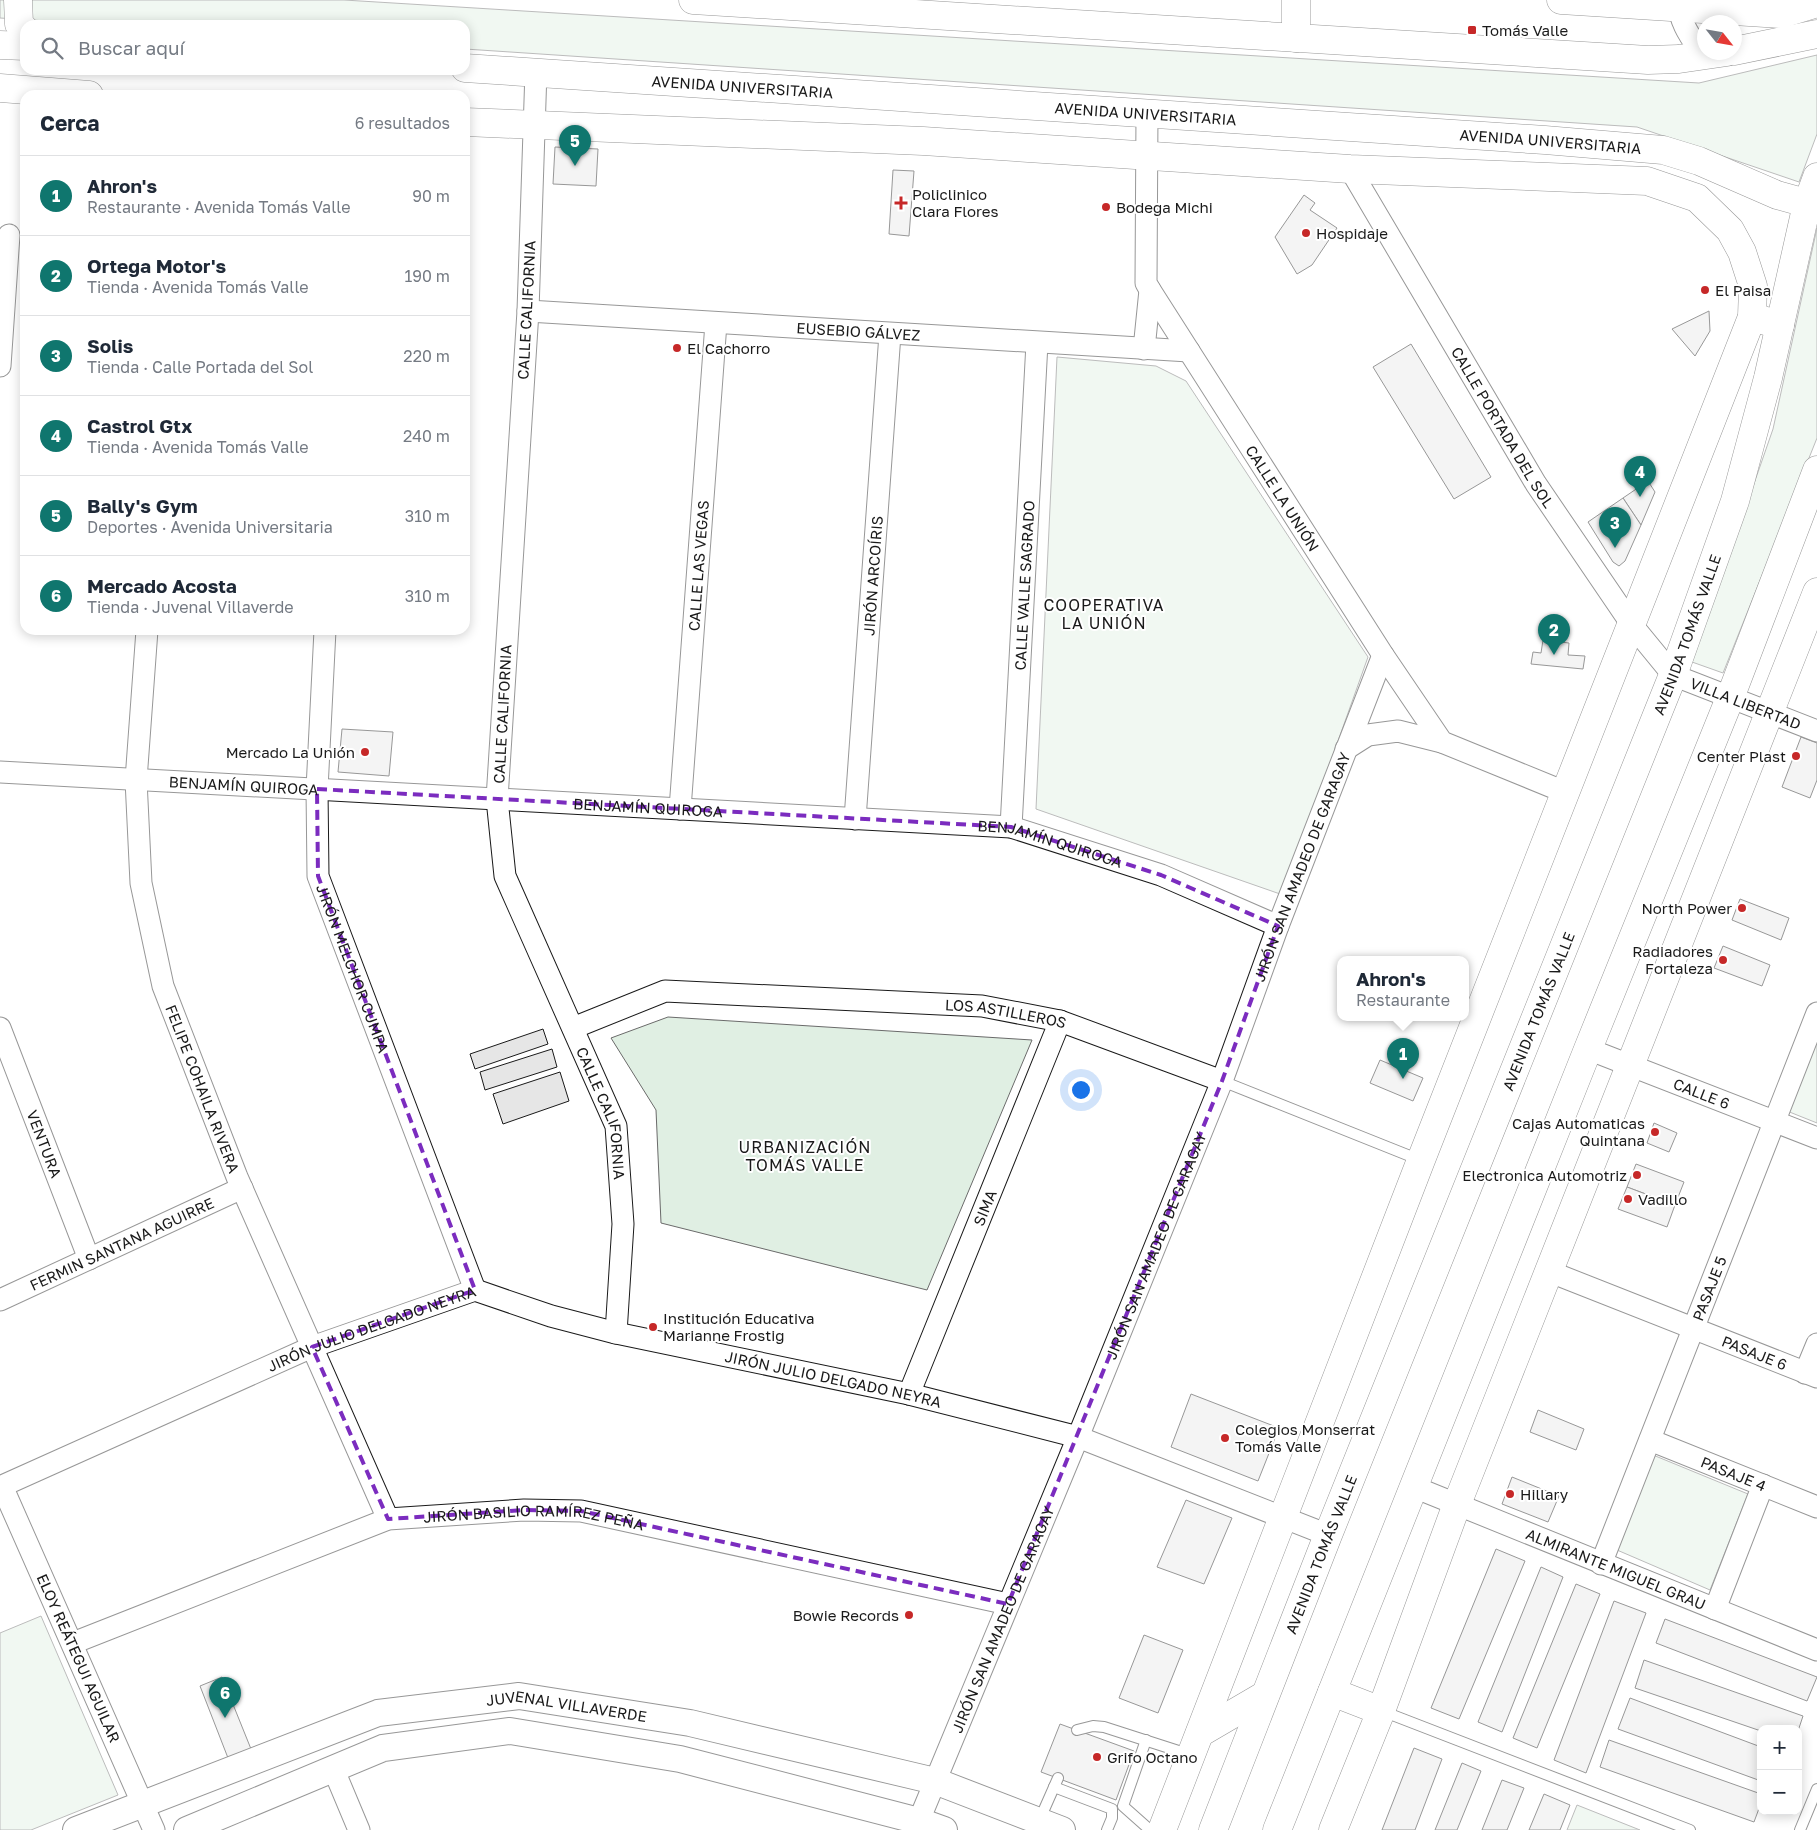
<!DOCTYPE html>
<html lang="es">
<head>
<meta charset="utf-8">
<style>
  :root { --surface:#fff; --page:#f2f2f3; --text:#1f2937; --muted:#747a83; --line:#e0e1e3; --accent:#0f766e }
  body { margin:0; font-family:"Golos Text",sans-serif; background:var(--page); color:var(--text) }
  .controls { position:absolute; right:15px; bottom:15px; display:grid; overflow:hidden; border-radius:10px; box-shadow:0 2px 12px #0003 }
  .controls button { width:45px; height:45px; display:grid; place-items:center; padding:0; border:0; border-bottom:1px solid var(--line); background:var(--surface); color:var(--text); font:25px sans-serif }
  .compass { position:absolute; left:1697px; top:15px; width:45px; height:45px; border-radius:50%; background:var(--surface); box-shadow:0 2px 12px #0003; rotate:121deg }
  .you { position:absolute; left:1080px; top:1089px; width:18px; height:18px; margin:-12px; border:4px solid #fff; border-radius:50%; background:#1a73e8; box-shadow:0 0 0 8px #1a73e833 }
  .badge { display:grid; place-items:center; width:32px; height:32px; border-radius:50%; background:var(--accent); color:#fff; font-size:16px; font-weight:700 }
  .pin { position:absolute; translate:-50% -41px; filter:drop-shadow(0 1px 2px #0008) }
  .pin::after { content:''; position:absolute; top:26px; width:18px; height:15px; background:inherit; clip-path:polygon(0 0,100% 0,50% 100%) }
  .popup { position:absolute; left:1337px; top:956px; width:132px; height:65px; box-sizing:border-box; display:grid; place-content:center; border-radius:10px; background:var(--surface); filter:drop-shadow(0 1px 4px #0005); font-size:16px; white-space:nowrap; color:var(--muted) }
  .popup b { font-size:19px; color:var(--text) }
  .popup::after { content:''; position:absolute; left:50%; top:100%; margin-left:-10px; border:10px solid transparent; border-top-color:var(--surface) }
  .list { margin:0; padding:0; list-style:none }
  h2 { display:flex; justify-content:space-between; align-items:center; height:65px; margin:0; padding:0 20px; font-size:21px }
  h2 small { font-size:16px; font-weight:400; color:var(--muted) }
  .list li { display:grid; grid-template-columns:32px 1fr auto; gap:15px; align-items:center; box-sizing:border-box; height:80px; padding:0 20px; border-top:1px solid var(--line) }
  .list b { display:block; font-size:19px; white-space:nowrap }
  .list p { margin:0; font-size:16px; white-space:nowrap; color:var(--muted) }
  .list em { font-size:16px; font-style:normal; color:var(--muted) }
  .icon { flex:none; width:28px; height:28px; fill:none; stroke:currentColor; stroke-width:2; stroke-linecap:round; stroke-linejoin:round }
  .map { position:relative; flex:none; width:1817px; height:1830px; overflow:hidden }
  .search { position:absolute; background:var(--surface); box-shadow:0 2px 12px #0003; left:20px; top:20px; width:450px; height:55px; display:flex; align-items:center; gap:12px; box-sizing:border-box; padding:0 18px; border-radius:15px; color:var(--muted); font-size:19px }
  .panel { position:absolute; background:var(--surface); box-shadow:0 2px 12px #0003; left:20px; top:90px; width:450px; height:545px; border-radius:15px }
  .map>svg:first-child { display:block }
  .green { fill:#e0efe3; stroke:#6a6a6a }
  .building { fill:#e6e6e6; stroke:#1a1a1a }
  .lines { fill:none; stroke-linecap:round; stroke-linejoin:round }
  .service-casing { stroke:#1a1a1a; stroke-width:12 }
  .minor-casing { stroke:#1a1a1a; stroke-width:23 }
  .tertiary-casing { stroke:#1a1a1a; stroke-width:28 }
  .secondary-casing { stroke:#1a1a1a; stroke-width:29 }
  .primary-casing { stroke:#1a1a1a; stroke-width:29 }
  .service { stroke:#fff; stroke-width:10 }
  .minor { stroke:#fff; stroke-width:21 }
  .tertiary { stroke:#fff; stroke-width:26 }
  .secondary { stroke:#fff; stroke-width:28 }
  .primary { stroke:#fff; stroke-width:28 }
  .marked { fill:none; stroke:#7b2cbf; stroke-width:4; stroke-dasharray:10 6; stroke-linejoin:round }
  .poi-dot { fill:#c62828; stroke:#fff; stroke-width:2 }
  .labels { text-anchor:middle; dominant-baseline:central; stroke-width:4; stroke-linejoin:round; paint-order:stroke }
  .poi-label { font-size:15px; fill:#1a1a1a; stroke:#fff; text-anchor:start }
  .street-label { font-size:15px; fill:#1a1a1a; stroke:#fff }
  .neighbourhood-label { font-size:16px; letter-spacing:1px; fill:#1a1a1a; stroke:#fff }
</style>
</head>
<body>
<div class="map">
<svg width="1817" height="1830" viewBox="0 0 1817 1830">
  <rect width="100%" height="100%" fill="#fff"/>
  <g class="green">
    <path d="M 0,0 L 344,0 L 1699,83 L 1817,55 L 1817,134 L 1799,182 L 1637,127 L 465,49 L 465,25 L 108,25 L 0,18 Z"/>
    <path d="M 1817,228 L 1817,438 L 1723,673 L 1692,662 L 1773,429 Z"/>
    <path d="M 1057,357 L 1156,366 L 1186,381 L 1368,657 L 1283,895 L 1036,809 Z"/>
    <path d="M 668,1017 L 1032,1040 L 927,1290 L 661,1223 L 656,1110 L 611,1038 Z"/>
    <path d="M 1817,1040 L 1817,1123 L 1787,1111 Z"/>
    <path d="M 1653,1455 L 1748,1494 L 1710,1590 L 1617,1550 Z"/>
    <path d="M 41,1616 L 118,1795 L 31,1830 L 0,1830 L 0,1633 Z"/>
    <path d="M 1577,1805 L 1640,1830 L 1567,1830 Z"/>
  </g>
  <g class="building">
    <path d="M 555,147 L 598,149 L 596,186 L 553,184 Z"/>
    <path d="M 893,170 L 914,171 L 909,236 L 889,234 Z"/>
    <path d="M 1304,195 L 1315,203 L 1310,210 L 1337,228 L 1312,265 L 1297,274 L 1275,237 Z"/>
    <path d="M 1709,311 L 1710,331 L 1695,356 L 1672,329 Z"/>
    <path d="M 1411,344 L 1491,477 L 1454,499 L 1373,367 Z"/>
    <path d="M 1648,481 L 1655,492 L 1641,525 L 1623,498 Z"/>
    <path d="M 1623,498 L 1641,525 L 1625,561 L 1619,566 L 1613,562 L 1588,522 Z"/>
    <path d="M 1543,640 L 1569,643 L 1568,655 L 1585,656 L 1583,669 L 1531,664 L 1533,652 L 1541,653 Z"/>
    <path d="M 342,729 L 393,732 L 389,776 L 338,772 Z"/>
    <path d="M 1801,737 L 1817,743 L 1817,780 L 1810,798 L 1782,787 Z"/>
    <path d="M 1740,899 L 1789,918 L 1781,940 L 1732,920 Z"/>
    <path d="M 1723,946 L 1770,965 L 1762,986 L 1714,968 Z"/>
    <path d="M 543,1029 L 548,1044 L 475,1069 L 470,1054 Z"/>
    <path d="M 552,1049 L 557,1067 L 485,1090 L 480,1072 Z"/>
    <path d="M 1380,1060 L 1423,1078 L 1413,1101 L 1370,1083 Z"/>
    <path d="M 560,1072 L 569,1101 L 503,1124 L 493,1094 Z"/>
    <path d="M 1654,1123 L 1677,1133 L 1669,1152 L 1647,1143 Z"/>
    <path d="M 1636,1164 L 1684,1182 L 1675,1205 L 1627,1187 Z"/>
    <path d="M 1627,1187 L 1675,1205 L 1667,1227 L 1618,1209 Z"/>
    <path d="M 1191,1394 L 1279,1428 L 1258,1481 L 1171,1447 Z"/>
    <path d="M 1538,1410 L 1584,1429 L 1576,1450 L 1530,1432 Z"/>
    <path d="M 1512,1477 L 1559,1496 L 1548,1522 L 1502,1504 Z"/>
    <path d="M 1186,1500 L 1232,1518 L 1204,1584 L 1157,1567 Z"/>
    <path d="M 1496,1549 L 1525,1561 L 1459,1719 L 1431,1708 Z"/>
    <path d="M 1541,1567 L 1563,1577 L 1502,1732 L 1478,1722 Z"/>
    <path d="M 1576,1584 L 1600,1594 L 1537,1748 L 1513,1738 Z"/>
    <path d="M 1614,1601 L 1646,1613 L 1586,1773 L 1554,1760 Z"/>
    <path d="M 1665,1619 L 1817,1677 L 1807,1701 L 1656,1643 Z"/>
    <path d="M 1144,1635 L 1183,1650 L 1158,1713 L 1119,1698 Z"/>
    <path d="M 1644,1660 L 1803,1716 L 1798,1731 L 1798,1729 L 1761,1729 L 1761,1731 L 1635,1688 Z"/>
    <path d="M 222,1677 L 251,1749 L 228,1758 L 200,1686 Z"/>
    <path d="M 1630,1698 L 1761,1747 L 1761,1781 L 1618,1729 Z"/>
    <path d="M 1060,1724 L 1134,1751 L 1116,1800 L 1041,1772 Z"/>
    <path d="M 1609,1740 L 1761,1794 L 1761,1803 L 1754,1822 L 1600,1767 Z"/>
    <path d="M 1414,1748 L 1442,1759 L 1415,1830 L 1382,1830 Z"/>
    <path d="M 1462,1763 L 1481,1771 L 1457,1830 L 1435,1830 Z"/>
    <path d="M 1502,1780 L 1524,1788 L 1507,1830 L 1482,1830 Z"/>
    <path d="M 1544,1794 L 1570,1805 L 1560,1830 L 1529,1830 Z"/>
  </g>
  <g class="lines">
    <g class="service-casing">
      <g id="service">
        <path d="M 1222,1081 L 1420,1160"/>
        <path d="M 1382,1711 L 1690,1830"/>
        <path d="M 1077,1730 L 1093,1726 L 1104,1727 L 1191,1755"/>
        <path d="M 1146,1740 L 1123,1806 L 1150,1830"/>
        <path d="M 1054,1787 L 1112,1809 L 1112,1818 L 1107,1830"/>
        <path d="M 1039,1821 L 1058,1778"/>
        <path d="M 1800,1830 L 1817,1789"/>
      </g>
    </g>
    <g class="minor-casing">
      <g id="minor">
        <path d="M 1679,0 C 1678,22 1692,39 1704,57"/>
        <path id="s1" d="M 536,71 L 528,311 L 497,799 L 505,876 L 616,1126 L 623,1224 L 616,1333"/>
        <path id="s2" d="M 1147,113 L 1146,283 L 1150,290 L 1383,655 L 1442,742 L 1567,793"/>
        <path id="s3" d="M 1350,169 L 1536,484 L 1632,625 L 1673,675 L 1817,731"/>
        <path id="s4" d="M 528,311 L 1189,351"/>
        <path d="M 1144,349 L 1150,290"/>
        <path d="M 0,366 L 9,235"/>
        <path id="s5" d="M 147,630 L 136,780 L 141,883 L 163,986 L 237,1177 L 388,1519"/>
        <path id="s6" d="M 325,630 L 317,789 L 318,876 L 475,1290"/>
        <path d="M 1346,749 L 1368,735 L 1398,731 L 1442,742"/>
        <path id="s7" d="M 0,772 L 1011,827 L 1161,875 L 1278,926"/>
        <path id="s8" d="M 680,809 L 716,323"/>
        <path id="s9" d="M 855,819 L 890,334"/>
        <path id="s10" d="M 1011,827 L 1037,343"/>
        <path id="s11" d="M 0,1028 L 89,1259"/>
        <path id="s12" d="M 573,1028 L 665,991 L 982,1006 L 1060,1021 L 1222,1081"/>
        <path id="s13" d="M 1588,1049 L 1817,1138"/>
        <path id="s14" d="M 1548,1271 L 1817,1377"/>
        <path id="s15" d="M 0,1300 L 242,1188"/>
        <path d="M 1805,1373 L 1817,1344"/>
        <path id="s16" d="M 909,1394 L 1060,1021"/>
        <path id="s17" d="M 1650,1440 L 1817,1507"/>
        <path id="s18" d="M 1414,1487 L 1817,1650"/>
        <path id="s19" d="M 1601,1564 L 1817,1013"/>
        <path d="M 1715,1609 L 1763,1485"/>
        <path id="s20" d="M 73,1643 L 388,1519 L 524,1510 L 581,1511 L 1008,1604"/>
        <path d="M 333,1768 L 359,1830"/>
        <path id="s21" d="M 154,1830 L 2,1486 L 312,1347 L 475,1290 L 551,1316 L 616,1333 L 909,1394 L 1078,1437 L 1328,1535"/>
        <path id="s22" d="M 915,1830 L 1078,1437 L 1222,1081 L 1278,926 L 1383,655"/>
      </g>
    </g>
    <g class="tertiary-casing">
      <g id="tertiary">
        <path id="s23" d="M 76,1830 L 378,1713 L 519,1696 L 690,1723 L 935,1781 L 1062,1830"/>
        <path d="M 187,1830 L 383,1748 L 510,1731 L 680,1759 L 919,1821 L 944,1830"/>
      </g>
    </g>
    <g class="secondary-casing">
      <g id="secondary">
        <path d="M 1561,0 L 1781,14 L 1817,3"/>
        <path d="M 0,88 L 89,95"/>
        <path d="M 465,122 L 923,141 L 1350,169 L 1647,181 L 1697,198 L 1730,230 L 1742,252 L 1753,286 L 1752,317 L 1421,1160 L 1162,1830"/>
        <path d="M 1333,1830 L 1381,1711 L 1457,1504 L 1817,592"/>
      </g>
    </g>
    <g class="primary-casing">
      <g id="primary">
        <path d="M 18,0 L 19,24 L 25,30"/>
        <path d="M 693,0 L 1648,60 L 1679,59 L 1727,52"/>
        <path d="M 1296,0 L 1296,38"/>
        <path d="M 0,45 L 25,46"/>
        <path d="M 1734,51 L 1817,34"/>
        <path id="s24" d="M 465,68 L 1545,140 L 1663,150 L 1699,161 L 1777,195 L 1817,206"/>
        <path d="M 1752,317 L 1780,325"/>
        <path d="M 1332,1692 L 1381,1711"/>
        <path d="M 1200,1733 L 1265,1695"/>
        <path id="s25" d="M 1213,1830 L 1328,1535 L 1673,675 L 1735,501 L 1768,378 L 1807,204 L 1817,177"/>
        <path d="M 1277,1830 L 1588,1049 L 1730,698 L 1817,470"/>
      </g>
    </g>
    <use href="#service" class="service"/>
    <use href="#minor" class="minor"/>
    <use href="#tertiary" class="tertiary"/>
    <use href="#secondary" class="secondary"/>
    <use href="#primary" class="primary"/>
  </g>
  <path d="M0 0H1817V1830H0ZM 317,789 L 1011,827 L 1161,875 L 1278,926 L 1222,1081 L 1008,1604 L 581,1511 L 524,1510 L 388,1519 L 312,1347 L 475,1290 L 318,876 Z" fill="#fff" fill-opacity=".55" fill-rule="evenodd"/>
  <path class="marked" d="M 317,789 L 1011,827 L 1161,875 L 1278,926 L 1222,1081 L 1008,1604 L 581,1511 L 524,1510 L 388,1519 L 312,1347 L 475,1290 L 318,876 Z"/>
  <g class="poi-dot">
    <rect x="1467" y="25" width="10" height="10" rx="2.5"/>
    <path d="M898.5 195.5h5v5h5v5h-5v5h-5v-5h-5v-5h5z"/>
    <circle cx="1106" cy="207" r="5"/>
    <circle cx="1306" cy="233" r="5"/>
    <circle cx="1705" cy="290" r="5"/>
    <circle cx="677" cy="348" r="5"/>
    <circle cx="365" cy="752" r="5"/>
    <circle cx="1796" cy="756" r="5"/>
    <circle cx="1742" cy="908" r="5"/>
    <circle cx="1723" cy="960" r="5"/>
    <circle cx="1655" cy="1132" r="5"/>
    <circle cx="1637" cy="1175" r="5"/>
    <circle cx="1628" cy="1199" r="5"/>
    <circle cx="653" cy="1327" r="5"/>
    <circle cx="1225" cy="1438" r="5"/>
    <circle cx="1510" cy="1494" r="5"/>
    <circle cx="909" cy="1615" r="5"/>
    <circle cx="1097" cy="1757" r="5"/>
  </g>
  <g class="labels">
    <g class="poi-label">
      <text x="1482" y="30">Tomás Valle</text>
      <text x="912" y="194">Policlinico<tspan x="912" dy="17">Clara Flores</tspan></text>
      <text x="1116" y="207">Bodega Michi</text>
      <text x="1316" y="233">Hospidaje</text>
      <text x="1715" y="290">El Paisa</text>
      <text x="687" y="348">El Cachorro</text>
      <text x="355" y="752" text-anchor="end">Mercado La Unión</text>
      <text x="1786" y="756" text-anchor="end">Center Plast</text>
      <text x="1732" y="908" text-anchor="end">North Power</text>
      <text x="1713" y="951" text-anchor="end">Radiadores<tspan x="1713" dy="17">Fortaleza</tspan></text>
      <text x="1645" y="1123" text-anchor="end">Cajas Automaticas<tspan x="1645" dy="17">Quintana</tspan></text>
      <text x="1627" y="1175" text-anchor="end">Electronica Automotriz</text>
      <text x="1638" y="1199">Vadillo</text>
      <text x="663" y="1318">Institución Educativa<tspan x="663" dy="17">Marianne Frostig</tspan></text>
      <text x="1235" y="1429">Colegios Monserrat<tspan x="1235" dy="17">Tomás Valle</tspan></text>
      <text x="1520" y="1494">Hillary</text>
      <text x="899" y="1615" text-anchor="end">Bowie Records</text>
      <text x="1107" y="1757">Grifo Octano</text>
    </g>
    <g class="street-label">
      <text stroke="none"><textPath href="#s24" startOffset="278">AVENIDA UNIVERSITARIA</textPath></text>
      <text stroke="none"><textPath href="#s24" startOffset="682">AVENIDA UNIVERSITARIA</textPath></text>
      <text stroke="none"><textPath href="#s24" startOffset="1088">AVENIDA UNIVERSITARIA</textPath></text>
      <text transform="translate(526 310) rotate(-87)">CALLE CALIFORNIA</text>
      <text stroke="none"><textPath href="#s4" startOffset="331">EUSEBIO GÁLVEZ</textPath></text>
      <text stroke="none"><textPath href="#s3" startOffset="300">CALLE PORTADA DEL SOL</textPath></text>
      <text stroke="none"><textPath href="#s2" startOffset="425">CALLE LA UNIÓN</textPath></text>
      <text stroke="none"><textPath href="#s8" startOffset="244">CALLE LAS VEGAS</textPath></text>
      <text stroke="none"><textPath href="#s9" startOffset="244">JIRÓN ARCOÍRIS</textPath></text>
      <text stroke="none"><textPath href="#s10" startOffset="242">CALLE VALLE SAGRADO</textPath></text>
      <text stroke="none"><textPath href="#s25" startOffset="1286">AVENIDA TOMÁS VALLE</textPath></text>
      <text stroke="none"><textPath href="#s3" startOffset="679">VILLA LIBERTAD</textPath></text>
      <text transform="translate(502 714) rotate(-87)">CALLE CALIFORNIA</text>
      <text stroke="none"><textPath href="#s7" startOffset="244">BENJAMÍN QUIROGA</textPath></text>
      <text stroke="none"><textPath href="#s7" startOffset="649">BENJAMÍN QUIROGA</textPath></text>
      <text stroke="none"><textPath href="#s7" startOffset="1054">BENJAMÍN QUIROGA</textPath></text>
      <text stroke="none"><textPath href="#s22" startOffset="1038">JIRÓN SAN AMADEO DE GARAGAY</textPath></text>
      <text stroke="none"><textPath href="#s6" startOffset="345">JIRÓN MELCHOR CUMPA</textPath></text>
      <text stroke="none"><textPath href="#s25" startOffset="881">AVENIDA TOMÁS VALLE</textPath></text>
      <text stroke="none"><textPath href="#s12" startOffset="441">LOS ASTILLEROS</textPath></text>
      <text stroke="none"><textPath href="#s5" startOffset="469">FELIPE COHAILA RIVERA</textPath></text>
      <text stroke="none"><textPath href="#s13" startOffset="122">CALLE 6</textPath></text>
      <text stroke="none"><textPath href="#s1" startOffset="1064">CALLE CALIFORNIA</textPath></text>
      <text stroke="none"><textPath href="#s11" startOffset="124">VENTURA</textPath></text>
      <text stroke="none"><textPath href="#s16" startOffset="201">SIMA</textPath></text>
      <text stroke="none"><textPath href="#s15" startOffset="134">FERMIN SANTANA AGUIRRE</textPath></text>
      <text stroke="none"><textPath href="#s22" startOffset="632">JIRÓN SAN AMADEO DE GARAGAY</textPath></text>
      <text stroke="none"><textPath href="#s19" startOffset="296">PASAJE 5</textPath></text>
      <text stroke="none"><textPath href="#s21" startOffset="778">JIRÓN JULIO DELGADO NEYRA</textPath></text>
      <text stroke="none"><textPath href="#s14" startOffset="222">PASAJE 6</textPath></text>
      <text stroke="none"><textPath href="#s21" startOffset="1258">JIRÓN JULIO DELGADO NEYRA</textPath></text>
      <text stroke="none"><textPath href="#s17" startOffset="90">PASAJE 4</textPath></text>
      <text stroke="none"><textPath href="#s20" startOffset="485">JIRÓN BASILIO RAMÍREZ PEÑA</textPath></text>
      <text stroke="none"><textPath href="#s25" startOffset="296">AVENIDA TOMÁS VALLE</textPath></text>
      <text stroke="none"><textPath href="#s18" startOffset="218">ALMIRANTE MIGUEL GRAU</textPath></text>
      <text stroke="none"><textPath href="#s22" startOffset="228">JIRÓN SAN AMADEO DE GARAGAY</textPath></text>
      <text transform="translate(79 1658) rotate(66)">ELOY REÁTEGUI AGUILAR</text>
      <text stroke="none"><textPath href="#s23" startOffset="514">JUVENAL VILLAVERDE</textPath></text>
    </g>
    <g class="neighbourhood-label">
      <text x="1104" y="605">COOPERATIVA<tspan x="1104" dy="18">LA UNIÓN</tspan></text>
      <text x="805" y="1147">URBANIZACIÓN<tspan x="805" dy="18">TOMÁS VALLE</tspan></text>
    </g>
  </g>
</svg>
<div class="controls">
<button>+</button>
<button>−</button>
</div>
<svg class="compass" viewBox="-18 -18 36 36"><path d="M0-13l5 13h-10z" fill="#e53935"/><path d="M0 13l5-13h-10z" fill="#747a83"/></svg>
<div class="you"></div>
<div class="pin badge" style="left:1403px;top:1079px">1</div>
<div class="popup"><b>Ahron's</b>Restaurante</div>
<div class="pin badge" style="left:1554px;top:655px">2</div>
<div class="pin badge" style="left:1615px;top:548px">3</div>
<div class="pin badge" style="left:1640px;top:497px">4</div>
<div class="pin badge" style="left:575px;top:166px">5</div>
<div class="pin badge" style="left:225px;top:1718px">6</div>
<div class="search"><svg class="icon" aria-label="search" viewBox="0 0 24 24"><circle cx="10" cy="10" r="6"/><path d="M15 15l6 6"/></svg>Buscar aquí</div>
<section class="panel">
<h2>Cerca<small>6 resultados</small></h2>
<ul class="list">
<li><span class="badge">1</span><div><b>Ahron's</b><p>Restaurante · Avenida Tomás Valle</p></div><em>90 m</em></li>
<li><span class="badge">2</span><div><b>Ortega Motor's</b><p>Tienda · Avenida Tomás Valle</p></div><em>190 m</em></li>
<li><span class="badge">3</span><div><b>Solis</b><p>Tienda · Calle Portada del Sol</p></div><em>220 m</em></li>
<li><span class="badge">4</span><div><b>Castrol Gtx</b><p>Tienda · Avenida Tomás Valle</p></div><em>240 m</em></li>
<li><span class="badge">5</span><div><b>Bally's Gym</b><p>Deportes · Avenida Universitaria</p></div><em>310 m</em></li>
<li><span class="badge">6</span><div><b>Mercado Acosta</b><p>Tienda · Juvenal Villaverde</p></div><em>310 m</em></li>
</ul>
</section>
</div>
</body>
</html>
